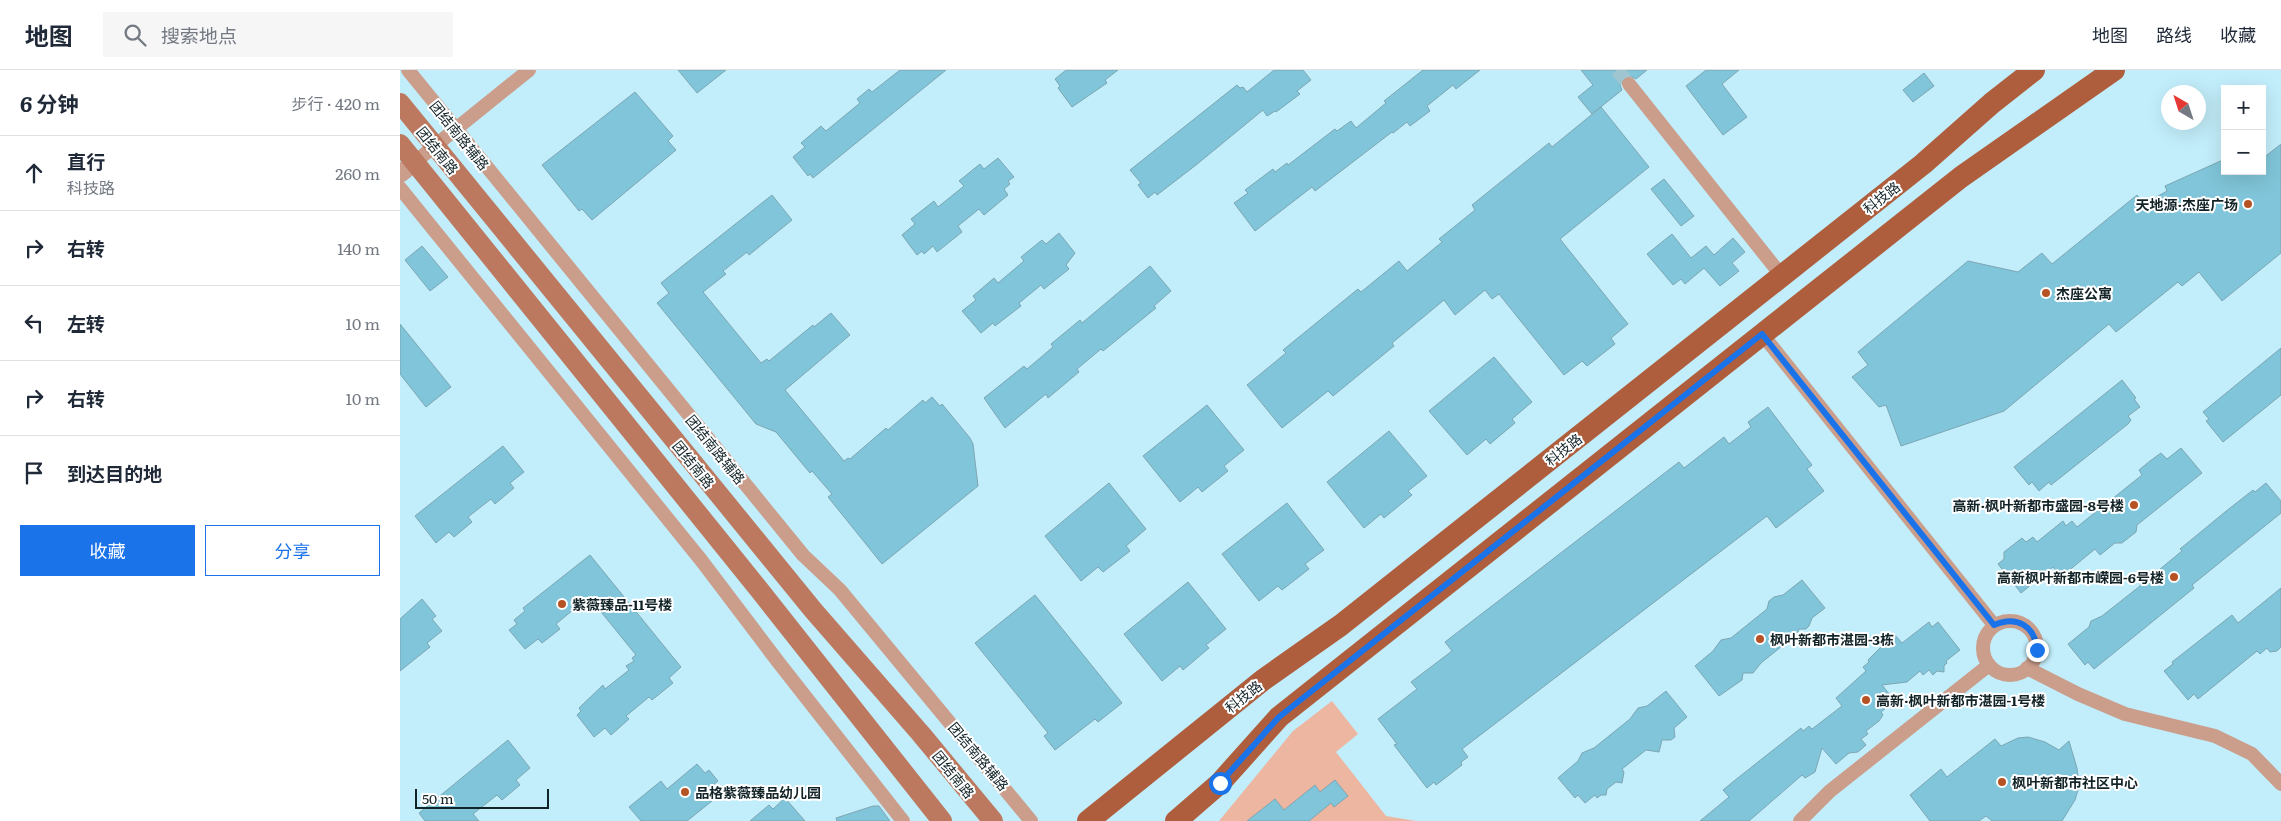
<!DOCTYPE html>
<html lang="zh">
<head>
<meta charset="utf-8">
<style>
  :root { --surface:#fff; --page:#f6f6f7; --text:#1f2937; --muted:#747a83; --line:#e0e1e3; --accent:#1a73e8 }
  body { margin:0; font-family:Literata,"Noto Sans SC",serif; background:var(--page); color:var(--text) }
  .controls { position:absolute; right:15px; top:15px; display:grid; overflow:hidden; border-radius:0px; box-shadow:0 5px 20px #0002 }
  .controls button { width:45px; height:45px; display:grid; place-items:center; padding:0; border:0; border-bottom:1px solid var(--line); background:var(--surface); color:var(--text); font:25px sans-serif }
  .compass { position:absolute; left:1761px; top:15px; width:45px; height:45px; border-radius:50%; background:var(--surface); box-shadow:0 5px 20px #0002; rotate:321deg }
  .scale { position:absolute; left:15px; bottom:12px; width:134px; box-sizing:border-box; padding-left:5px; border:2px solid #132428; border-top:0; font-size:14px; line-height:18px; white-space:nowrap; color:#132428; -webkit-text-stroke:4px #fff; paint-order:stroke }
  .stop { position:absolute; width:15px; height:15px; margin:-11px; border:4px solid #1a73e8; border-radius:50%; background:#fff }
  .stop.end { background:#1a73e8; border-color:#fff; box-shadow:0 1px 5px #0008 }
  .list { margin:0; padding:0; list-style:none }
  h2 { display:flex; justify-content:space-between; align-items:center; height:65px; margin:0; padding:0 20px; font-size:21px }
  h2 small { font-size:16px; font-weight:400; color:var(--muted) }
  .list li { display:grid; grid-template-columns:32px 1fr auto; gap:15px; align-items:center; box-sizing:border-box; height:75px; padding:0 20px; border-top:1px solid var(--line) }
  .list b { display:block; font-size:19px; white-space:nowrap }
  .list p { margin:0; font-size:16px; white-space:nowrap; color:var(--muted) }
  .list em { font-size:16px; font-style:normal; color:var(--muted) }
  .actions { display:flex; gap:10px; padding:15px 20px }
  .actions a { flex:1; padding:11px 0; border:1px solid var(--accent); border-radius:0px; text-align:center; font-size:18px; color:var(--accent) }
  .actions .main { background:var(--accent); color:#fff }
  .icon { flex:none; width:28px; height:28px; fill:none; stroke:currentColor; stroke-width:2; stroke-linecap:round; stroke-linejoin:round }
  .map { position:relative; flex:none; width:1881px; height:751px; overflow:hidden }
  header { display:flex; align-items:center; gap:30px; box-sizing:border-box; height:70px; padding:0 25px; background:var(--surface); border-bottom:1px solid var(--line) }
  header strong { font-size:24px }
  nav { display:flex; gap:28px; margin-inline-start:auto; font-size:18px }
  .search { width:350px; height:45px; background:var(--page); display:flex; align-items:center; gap:12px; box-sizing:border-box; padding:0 18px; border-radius:0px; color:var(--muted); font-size:19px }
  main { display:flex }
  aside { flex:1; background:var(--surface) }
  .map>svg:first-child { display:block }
  .green { fill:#ecb6a1 }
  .building { fill:#80c5d9; stroke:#7da6b3 }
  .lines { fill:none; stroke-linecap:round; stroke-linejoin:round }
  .minor-tunnel { stroke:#9fc5d0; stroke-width:14; stroke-dasharray:14 7; stroke-linecap:butt }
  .minor { stroke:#cb9d8b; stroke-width:14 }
  .tertiary { stroke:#cb9d8b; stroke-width:18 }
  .secondary { stroke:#bc795f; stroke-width:20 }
  .primary { stroke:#af5e3d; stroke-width:22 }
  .route { stroke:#1a73e8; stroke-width:6 }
  .poi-dot { fill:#b75224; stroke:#fff; stroke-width:2 }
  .labels { text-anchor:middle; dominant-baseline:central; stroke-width:4; stroke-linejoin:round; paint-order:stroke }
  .street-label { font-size:14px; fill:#132428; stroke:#fff }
  .poi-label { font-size:14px; font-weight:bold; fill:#132428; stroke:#fff; text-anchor:start }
</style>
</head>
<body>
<header>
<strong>地图</strong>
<div class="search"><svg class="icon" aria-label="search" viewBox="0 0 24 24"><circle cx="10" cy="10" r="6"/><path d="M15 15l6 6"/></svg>搜索地点</div>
<nav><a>地图</a><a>路线</a><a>收藏</a></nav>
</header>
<main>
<aside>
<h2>6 分钟<small>步行 · 420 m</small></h2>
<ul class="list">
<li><svg class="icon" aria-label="ahead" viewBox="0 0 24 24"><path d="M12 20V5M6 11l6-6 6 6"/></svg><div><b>直行</b><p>科技路</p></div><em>260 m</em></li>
<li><svg class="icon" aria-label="right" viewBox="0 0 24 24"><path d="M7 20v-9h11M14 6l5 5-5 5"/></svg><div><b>右转</b></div><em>140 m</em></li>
<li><svg class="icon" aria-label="left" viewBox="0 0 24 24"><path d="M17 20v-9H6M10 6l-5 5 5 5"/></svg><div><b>左转</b></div><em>10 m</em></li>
<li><svg class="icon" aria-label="right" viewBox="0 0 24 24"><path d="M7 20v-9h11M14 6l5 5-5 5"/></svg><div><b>右转</b></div><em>10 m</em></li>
<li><svg class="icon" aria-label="arrive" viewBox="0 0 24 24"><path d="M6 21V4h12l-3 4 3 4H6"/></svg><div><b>到达目的地</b></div></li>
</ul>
<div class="actions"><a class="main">收藏</a><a>分享</a></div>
</aside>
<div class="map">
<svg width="1881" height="751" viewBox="0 0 1881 751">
  <rect width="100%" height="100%" fill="#c2edfa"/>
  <path class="green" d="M 932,631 L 958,664 L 936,682 L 986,746 L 1016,751 L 819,751 L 893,661 Z"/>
  <g class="building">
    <path d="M 278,0 L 326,0 L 297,23 Z"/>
    <path d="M 500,0 L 546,0 L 413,108 L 410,104 L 408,106 L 393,87 L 405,77 L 401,73 L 421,56 L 426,61 L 460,33 L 457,29 L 469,19 L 472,22 Z"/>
    <path d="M 666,0 L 718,0 L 705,10 L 707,13 L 672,37 L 658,18 L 660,16 L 655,9 Z"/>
    <path d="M 874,0 L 903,0 L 911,10 L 897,21 L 900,24 L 876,42 L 875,41 L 867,46 L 863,40 L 796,95 L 757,125 L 755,122 L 748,128 L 738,115 L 741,113 L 730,100 L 837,15 L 840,18 L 843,17 L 847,22 Z"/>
    <path d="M 1023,0 L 1080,0 L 1056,19 L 1053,15 L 1027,36 L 1030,41 L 1010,56 L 1007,52 L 993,63 L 992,62 L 915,121 L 912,117 L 855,161 L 834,133 L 848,123 L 845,120 L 873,99 L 875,102 L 887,93 L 888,95 L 935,59 L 937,61 L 951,51 L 956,58 L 986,33 L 984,31 Z"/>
    <path d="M 1181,0 L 1247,0 L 1236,9 L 1228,5 L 1223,8 L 1220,15 L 1222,20 L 1192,44 L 1178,27 L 1193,15 Z"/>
    <path d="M 1306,0 L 1339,0 L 1322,14 L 1347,47 L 1323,65 L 1286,16 Z"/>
    <path d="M 1524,3 L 1534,16 L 1513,32 L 1503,20 Z"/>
    <path d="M 235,22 L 273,66 L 268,71 L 276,80 L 192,150 L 182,139 L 179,141 L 142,95 Z"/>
    <path d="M 1201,37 L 1249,97 L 1160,169 L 1228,254 L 1211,268 L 1215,274 L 1187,296 L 1182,291 L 1164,305 L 1099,224 L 1092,229 L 1085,220 L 1055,245 L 1044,230 L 992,273 L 994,276 L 933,326 L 928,321 L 882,358 L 847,315 L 886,283 L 883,280 L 958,219 L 961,222 L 999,191 L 1007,201 L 1042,172 L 1039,169 L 1075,140 L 1072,135 L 1149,73 L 1152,77 Z"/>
    <path d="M 1881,74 L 1881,183 L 1822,231 L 1799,202 L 1782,216 L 1778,212 L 1716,262 L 1709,254 L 1604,341 L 1501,376 L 1486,335 L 1479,337 L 1452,307 L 1468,295 L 1458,282 L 1568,191 L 1618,202 L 1642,183 L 1652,194 L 1737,125 L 1744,134 L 1767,121 L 1765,116 L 1825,89 L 1825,101 L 1862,101 L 1862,89 Z"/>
    <path d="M 598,88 L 614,107 L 608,111 L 610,114 L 604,119 L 608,125 L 584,145 L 579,139 L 558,156 L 562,162 L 537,182 L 533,176 L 524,184 L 522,181 L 517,185 L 502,165 L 515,154 L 511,149 L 534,131 L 538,137 L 564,116 L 559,111 L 580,94 L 584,99 Z"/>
    <path d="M 1264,109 L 1294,146 L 1281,156 L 1251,119 Z"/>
    <path d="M 372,125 L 392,150 L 349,185 L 347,182 L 323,201 L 326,204 L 303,222 L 361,293 L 367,289 L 369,291 L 413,255 L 414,257 L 431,243 L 450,265 L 385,320 L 444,391 L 448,388 L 450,389 L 486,358 L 488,360 L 523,330 L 525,333 L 532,327 L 540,336 L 542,334 L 570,368 L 573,374 L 578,416 L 482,494 L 428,427 L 432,424 L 412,401 L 410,403 L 376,362 L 356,354 L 257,233 L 269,223 L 261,213 Z"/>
    <path d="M 659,163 L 675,183 L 666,195 L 669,199 L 644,219 L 641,215 L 619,233 L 621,236 L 595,256 L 593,253 L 581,263 L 562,241 L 576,230 L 573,226 L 594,208 L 598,213 L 624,191 L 621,187 L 642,170 L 646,174 Z"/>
    <path d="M 1272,164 L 1291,188 L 1306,176 L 1314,185 L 1333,168 L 1345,182 L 1332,193 L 1339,201 L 1320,216 L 1304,198 L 1285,214 L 1281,209 L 1273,215 L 1247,184 Z"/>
    <path d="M 22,176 L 48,207 L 30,221 L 5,190 Z"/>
    <path d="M 750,196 L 771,221 L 754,236 L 756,238 L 703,281 L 701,279 L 677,299 L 679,302 L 648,328 L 646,324 L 605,358 L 584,328 L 624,296 L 627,299 L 653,277 L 651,274 L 680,250 L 682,253 Z"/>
    <path d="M 0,254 L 51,317 L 26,337 L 0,304 Z"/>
    <path d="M 1881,278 L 1881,325 L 1823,372 L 1806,351 L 1809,349 L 1803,342 Z"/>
    <path d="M 1094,287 L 1132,332 L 1112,349 L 1115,353 L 1090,374 L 1086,369 L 1067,385 L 1029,341 Z"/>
    <path d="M 1722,310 L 1736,328 L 1734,329 L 1740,337 L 1728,346 L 1731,350 L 1728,354 L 1651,415 L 1649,412 L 1639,421 L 1632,412 L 1629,415 L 1614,397 Z"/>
    <path d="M 807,335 L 844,380 L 824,396 L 828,401 L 802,422 L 798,417 L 780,432 L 743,386 Z"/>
    <path d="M 1368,337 L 1412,395 L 1407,399 L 1424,421 L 1376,458 L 1367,446 L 1062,679 L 1068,687 L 1061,692 L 1062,695 L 1036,715 L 1034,712 L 1027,718 L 994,675 L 997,674 L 978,649 L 1017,619 L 1011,612 L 1052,581 L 1045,572 L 1279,392 L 1284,398 L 1324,367 L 1329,374 L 1351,357 L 1348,352 Z"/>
    <path d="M 989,361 L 1027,406 L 1008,421 L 1012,425 L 984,448 L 981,444 L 964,458 L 927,412 Z"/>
    <path d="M 103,376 L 124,402 L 110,413 L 114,418 L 95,434 L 91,429 L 68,447 L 72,452 L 54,467 L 49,462 L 36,473 L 15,446 Z"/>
    <path d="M 1781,378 L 1802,403 L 1737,455 L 1736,462 L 1722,473 L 1715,473 L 1700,485 L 1695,479 L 1661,507 L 1653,497 L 1621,523 L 1598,494 L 1604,489 L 1604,482 L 1622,468 L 1626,472 L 1633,467 L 1637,472 L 1663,451 L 1666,456 L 1672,451 L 1677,457 L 1742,405 L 1739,400 L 1750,391 L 1761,383 L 1767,389 Z"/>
    <path d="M 709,413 L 746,459 L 726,476 L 730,481 L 703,502 L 698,497 L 681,511 L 645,466 Z"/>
    <path d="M 1866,413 L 1881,431 L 1881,443 L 1792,515 L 1794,518 L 1694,599 L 1688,592 L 1685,595 L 1668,574 L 1689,557 L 1691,551 L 1702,546 L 1740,516 L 1743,508 L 1754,504 L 1782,481 L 1780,479 L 1825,442 L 1853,420 L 1855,422 Z"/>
    <path d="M 887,433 L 924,480 L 905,494 L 909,499 L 882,520 L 878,516 L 859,531 L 822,484 Z"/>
    <path d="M 190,485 L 281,597 L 269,608 L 273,613 L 252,630 L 249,627 L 226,646 L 229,649 L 211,665 L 205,658 L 194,667 L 177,645 L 181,641 L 179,638 L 203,615 L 205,619 L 229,600 L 226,596 L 234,591 L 232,588 L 236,585 L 193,532 L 183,540 L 179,535 L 156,554 L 160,559 L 142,573 L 138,569 L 125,579 L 109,560 L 117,554 L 114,550 L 125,541 L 123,538 Z"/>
    <path d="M 1402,510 L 1425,538 L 1412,548 L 1409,556 L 1406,559 L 1399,559 L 1396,568 L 1387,572 L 1361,593 L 1353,603 L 1343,603 L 1342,610 L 1319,626 L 1295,596 L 1313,581 L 1321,570 L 1331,568 L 1367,539 L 1369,531 L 1374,527 L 1383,525 Z"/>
    <path d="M 788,512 L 826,559 L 806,575 L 809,578 L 783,600 L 780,596 L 762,611 L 724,564 Z"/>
    <path d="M 1881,518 L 1881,577 L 1877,581 L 1870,582 L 1867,578 L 1860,584 L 1857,581 L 1798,629 L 1794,624 L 1788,630 L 1764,601 L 1773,594 L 1772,592 L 1832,545 L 1838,553 Z"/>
    <path d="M 635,525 L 722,633 L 698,652 L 695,649 L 655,680 L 644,666 L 648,663 L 575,573 Z"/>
    <path d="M 22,529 L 36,546 L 32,549 L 42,561 L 27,573 L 30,577 L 0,601 L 0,549 Z"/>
    <path d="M 1529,552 L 1532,557 L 1538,552 L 1560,580 L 1546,591 L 1547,593 L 1544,596 L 1544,602 L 1537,601 L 1533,605 L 1529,600 L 1523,605 L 1520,601 L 1507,612 L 1482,615 L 1495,631 L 1481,642 L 1483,645 L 1479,651 L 1466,661 L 1468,664 L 1461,669 L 1466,675 L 1458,682 L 1449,683 L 1436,694 L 1422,678 L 1415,702 L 1405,708 L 1402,705 L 1349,751 L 1300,751 L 1329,727 L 1323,720 L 1334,711 L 1401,658 L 1403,661 L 1409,656 L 1412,659 L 1442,636 L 1436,628 L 1466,601 L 1463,597 L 1469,592 L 1468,590 L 1494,564 L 1502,573 Z"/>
    <path d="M 1266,621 L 1287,647 L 1274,658 L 1275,667 L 1271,670 L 1262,670 L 1259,682 L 1246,680 L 1222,699 L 1224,702 L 1222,713 L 1216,712 L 1207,719 L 1206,725 L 1201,725 L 1197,728 L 1195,725 L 1185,733 L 1178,725 L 1175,728 L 1158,708 L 1178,691 L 1182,683 L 1194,678 L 1230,649 L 1238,638 L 1247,636 Z"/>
    <path d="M 1628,667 L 1645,672 L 1659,680 L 1669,671 L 1677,698 L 1679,717 L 1675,730 L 1662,751 L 1592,751 L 1586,746 L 1579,751 L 1530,751 L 1510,725 L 1541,699 L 1547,707 L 1595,669 L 1601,676 L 1618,668 Z"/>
    <path d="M 108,670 L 130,698 L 116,710 L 120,715 L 102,730 L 97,725 L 73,744 L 79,751 L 25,751 L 19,743 Z"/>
    <path d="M 297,694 L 305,703 L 309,700 L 318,711 L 314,714 L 322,723 L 287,751 L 241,751 L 229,737 L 261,711 L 267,719 Z"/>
    <path d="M 935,710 L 948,726 L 934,737 L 931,733 L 909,751 L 847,751 L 875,729 L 884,740 L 915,715 L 920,722 Z"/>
    <path d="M 385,728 L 405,751 L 350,751 L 369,735 L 373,739 Z"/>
    <path d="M 473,736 L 479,736 L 490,751 L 437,751 L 436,748 Z"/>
  </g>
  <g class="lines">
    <path class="minor-tunnel" d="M 1217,0 L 1229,14"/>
    <g class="minor">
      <path d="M 8,0 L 403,485 L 440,520 L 631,751"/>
      <path d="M 1229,14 L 1381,205"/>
      <path d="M 15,92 L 129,0"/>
      <path d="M 0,118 L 301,490 L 379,593 L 503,751"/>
      <path d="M 1362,264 L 1594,555"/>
      <circle cx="1610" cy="578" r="27"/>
      <path d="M 1627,598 L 1678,624 L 1725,644 L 1815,666 L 1852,684 L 1881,714"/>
      <path d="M 1400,751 L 1430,721 L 1589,595"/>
    </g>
    <path class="tertiary" d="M 0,104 L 15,92"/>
    <g class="secondary">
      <path d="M 0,33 L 413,540 L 521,664 L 593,751"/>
      <path d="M 0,74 L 361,522 L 542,751"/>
    </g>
    <g class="primary">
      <path d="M 688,751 L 863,610 L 941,555 L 1523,94 L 1592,33 L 1634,0"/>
      <path d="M 776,751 L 820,713 L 879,647 L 1561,107 L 1714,0"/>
    </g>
  </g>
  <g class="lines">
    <path class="route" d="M 820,713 L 879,647 L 1362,264 L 1594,555 C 1617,545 1635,556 1637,580"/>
  </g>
  <g class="poi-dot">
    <circle cx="1848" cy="134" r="5"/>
    <circle cx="1646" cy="223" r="5"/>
    <circle cx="1734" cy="435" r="5"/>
    <circle cx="1774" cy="507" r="5"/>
    <circle cx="162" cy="534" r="5"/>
    <circle cx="1360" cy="569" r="5"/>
    <circle cx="1466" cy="630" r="5"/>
    <circle cx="1602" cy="712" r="5"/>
    <circle cx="285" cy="722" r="5"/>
  </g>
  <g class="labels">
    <g class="street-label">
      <text transform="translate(60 65) rotate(51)">团结南路辅路</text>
      <text transform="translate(38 80) rotate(51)">团结南路</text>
      <text transform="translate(1481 127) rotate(-38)">科技路</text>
      <text transform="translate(316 379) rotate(51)">团结南路辅路</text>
      <text transform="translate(1163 379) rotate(-38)">科技路</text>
      <text transform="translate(294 394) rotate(51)">团结南路</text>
      <text transform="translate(843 626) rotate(-38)">科技路</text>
      <text transform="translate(579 686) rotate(50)">团结南路辅路</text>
      <text transform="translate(554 704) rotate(51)">团结南路</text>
    </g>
    <g class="poi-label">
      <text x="1838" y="134" text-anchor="end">天地源·杰座广场</text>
      <text x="1656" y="223">杰座公寓</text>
      <text x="1724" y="435" text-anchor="end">高新·枫叶新都市盛园-8号楼</text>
      <text x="1764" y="507" text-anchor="end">高新枫叶新都市嵘园-6号楼</text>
      <text x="172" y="534">紫薇臻品-11号楼</text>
      <text x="1370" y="569">枫叶新都市湛园-3栋</text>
      <text x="1476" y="630">高新·枫叶新都市湛园-1号楼</text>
      <text x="1612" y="712">枫叶新都市社区中心</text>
      <text x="295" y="722">品格紫薇臻品幼儿园</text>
    </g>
  </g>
</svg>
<div class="controls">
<button>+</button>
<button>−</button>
</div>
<svg class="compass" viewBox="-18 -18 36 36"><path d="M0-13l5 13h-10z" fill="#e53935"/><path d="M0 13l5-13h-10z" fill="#747a83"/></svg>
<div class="scale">50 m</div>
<div class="stop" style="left:820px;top:713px"></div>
<div class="stop end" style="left:1637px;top:580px"></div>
</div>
</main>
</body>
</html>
